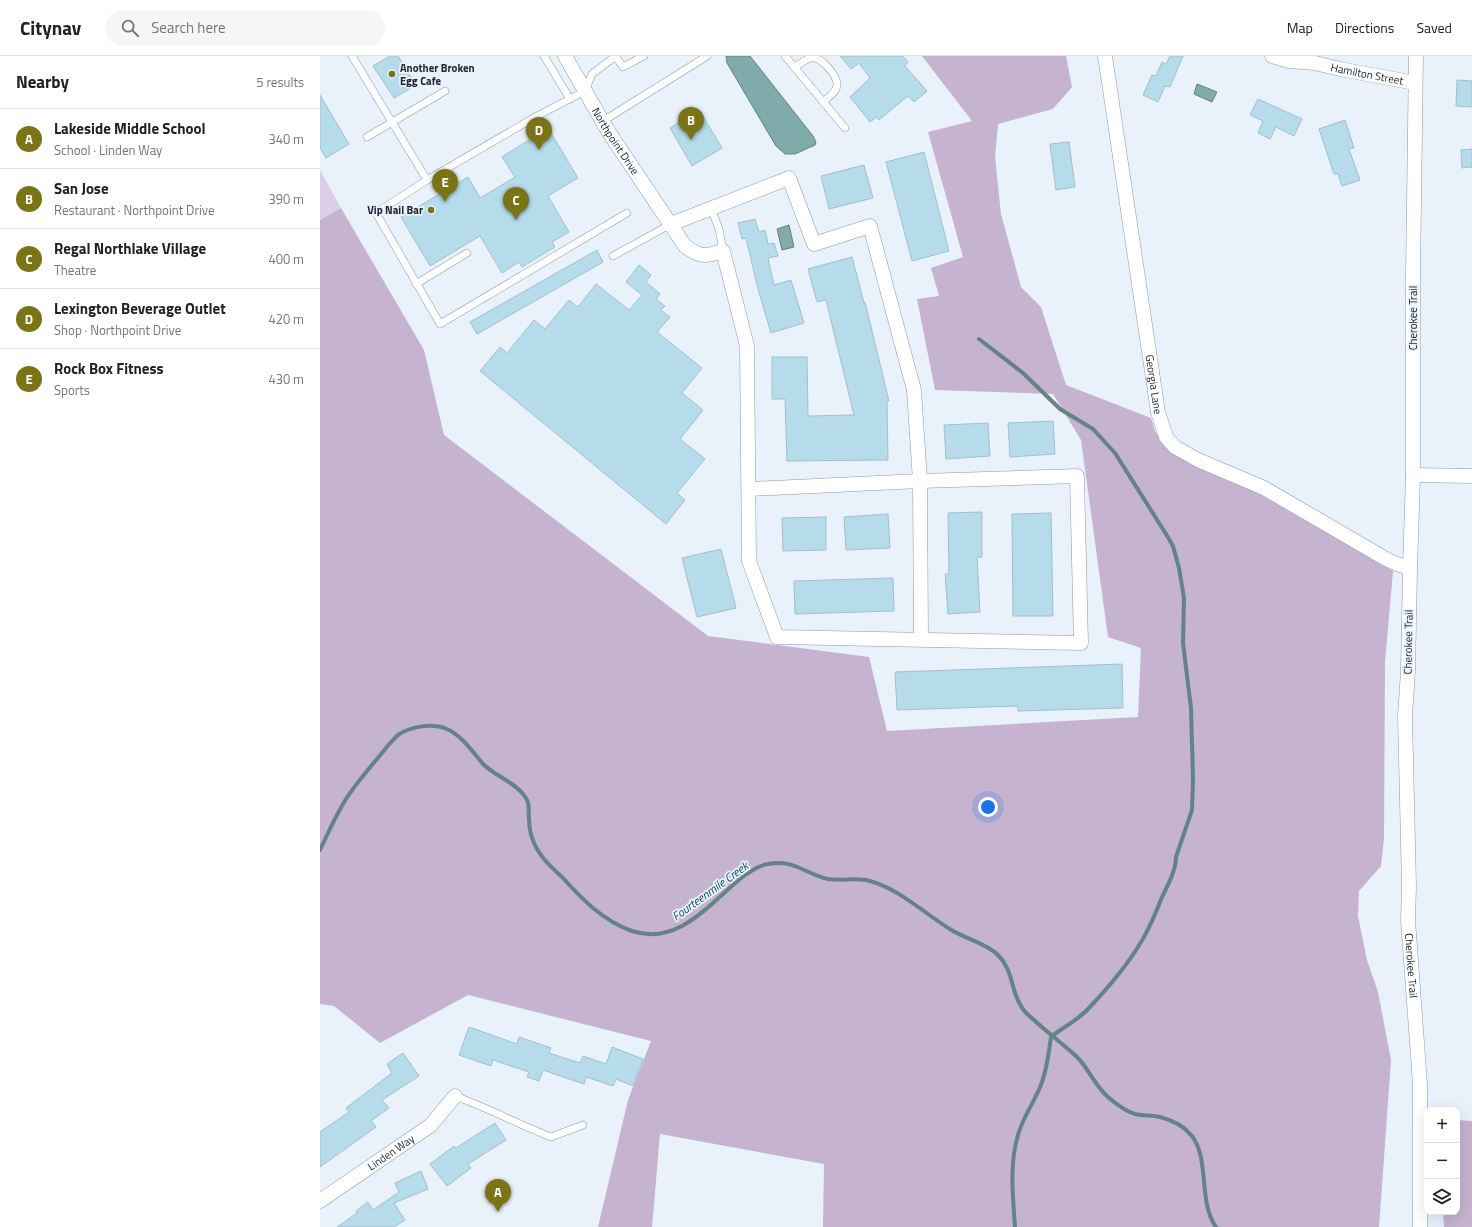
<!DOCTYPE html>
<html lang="en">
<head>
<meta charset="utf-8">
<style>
  :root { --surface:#fff; --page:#f6f6f6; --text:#222; --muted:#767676; --line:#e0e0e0; --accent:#7a7417 }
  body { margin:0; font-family:"Titillium Web",sans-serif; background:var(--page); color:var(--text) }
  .controls { position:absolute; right:12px; bottom:12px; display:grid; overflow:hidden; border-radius:8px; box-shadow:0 4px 16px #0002 }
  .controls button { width:36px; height:36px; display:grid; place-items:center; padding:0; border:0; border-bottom:1px solid var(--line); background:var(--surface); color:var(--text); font:20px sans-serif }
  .you { position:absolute; left:668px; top:751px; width:14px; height:14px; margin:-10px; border:3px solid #fff; border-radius:50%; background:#1a73e8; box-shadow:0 0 0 6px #1a73e833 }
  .badge { display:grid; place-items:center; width:26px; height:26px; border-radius:50%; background:var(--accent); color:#fff; font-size:13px; font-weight:700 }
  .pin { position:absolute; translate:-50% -33px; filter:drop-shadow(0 1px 2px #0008) }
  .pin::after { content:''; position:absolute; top:21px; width:14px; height:12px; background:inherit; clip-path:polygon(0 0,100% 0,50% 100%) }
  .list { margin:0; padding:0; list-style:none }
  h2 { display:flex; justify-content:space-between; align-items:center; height:52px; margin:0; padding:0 16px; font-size:17px }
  h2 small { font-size:13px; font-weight:400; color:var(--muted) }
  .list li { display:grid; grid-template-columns:26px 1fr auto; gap:12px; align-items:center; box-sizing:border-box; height:60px; padding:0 16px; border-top:1px solid var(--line) }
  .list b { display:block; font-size:15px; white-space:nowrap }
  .list p { margin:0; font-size:13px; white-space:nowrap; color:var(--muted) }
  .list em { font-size:13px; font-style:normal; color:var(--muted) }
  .icon { flex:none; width:22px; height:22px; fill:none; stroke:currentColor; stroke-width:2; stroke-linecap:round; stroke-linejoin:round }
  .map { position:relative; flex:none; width:1152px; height:1171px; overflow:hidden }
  header { display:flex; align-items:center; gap:24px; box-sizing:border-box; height:56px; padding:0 20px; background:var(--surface); border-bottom:1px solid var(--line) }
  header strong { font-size:19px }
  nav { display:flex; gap:22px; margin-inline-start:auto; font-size:14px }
  .search { width:280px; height:36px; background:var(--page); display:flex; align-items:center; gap:10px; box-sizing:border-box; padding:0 14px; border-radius:22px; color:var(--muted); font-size:15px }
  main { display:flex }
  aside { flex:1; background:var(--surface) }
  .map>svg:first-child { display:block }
  .green { fill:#decde6 }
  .forest { fill:#c6b3cf }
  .water { fill:#81aaaa; stroke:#648385 }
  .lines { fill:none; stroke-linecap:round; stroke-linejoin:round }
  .stream { stroke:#648385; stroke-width:4 }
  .building { fill:#b6dbeb; stroke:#a0c0ce }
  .lane-casing { stroke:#889ab2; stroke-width:8 }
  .street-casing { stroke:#889ab2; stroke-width:15 }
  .lane { stroke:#fff; stroke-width:7 }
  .street { stroke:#fff; stroke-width:14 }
  .poi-dot { fill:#7a7417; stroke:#e9f1fb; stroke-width:1.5 }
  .labels { text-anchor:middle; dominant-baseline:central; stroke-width:3.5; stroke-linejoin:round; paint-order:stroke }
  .poi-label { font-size:11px; font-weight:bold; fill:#202730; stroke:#e9f1fb; text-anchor:start }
  .street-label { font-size:11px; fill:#202730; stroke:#e9f1fb }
  .water-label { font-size:12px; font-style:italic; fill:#185454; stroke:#e9f1fb }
</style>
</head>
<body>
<header>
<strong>Citynav</strong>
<div class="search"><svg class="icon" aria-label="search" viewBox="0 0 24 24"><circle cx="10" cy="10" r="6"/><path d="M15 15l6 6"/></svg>Search here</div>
<nav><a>Map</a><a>Directions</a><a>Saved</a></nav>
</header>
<main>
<aside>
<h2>Nearby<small>5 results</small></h2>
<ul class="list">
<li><span class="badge">A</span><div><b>Lakeside Middle School</b><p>School · Linden Way</p></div><em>340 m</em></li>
<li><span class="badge">B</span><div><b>San Jose</b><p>Restaurant · Northpoint Drive</p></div><em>390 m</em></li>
<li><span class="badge">C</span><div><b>Regal Northlake Village</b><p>Theatre</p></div><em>400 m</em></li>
<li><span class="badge">D</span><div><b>Lexington Beverage Outlet</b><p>Shop · Northpoint Drive</p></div><em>420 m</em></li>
<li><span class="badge">E</span><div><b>Rock Box Fitness</b><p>Sports</p></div><em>430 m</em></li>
</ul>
</aside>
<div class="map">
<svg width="1152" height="1171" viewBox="0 0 1152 1171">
  <rect width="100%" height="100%" fill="#e9f1fb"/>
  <path class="green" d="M 0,114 L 21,152 L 0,164 Z"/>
  <g class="forest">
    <path d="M 602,0 L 746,0 L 752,31 L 733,53 L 678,68 L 675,101 L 681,158 L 701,231 L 721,251 L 746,329 L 831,362 L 835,375 L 844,389 L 875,407 L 938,437 L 1073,515 L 1065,606 L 1064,782 L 1061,810 L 1039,835 L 1038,860 L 1047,904 L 1058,936 L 1071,1004 L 1059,1171 L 503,1171 L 504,1108 L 340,1078 L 332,1171 L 278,1171 L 308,1044 L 331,985 L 148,939 L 60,987 L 14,950 L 0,948 L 0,164 L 21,152 L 104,294 L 124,379 L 388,580 L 549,601 L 567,675 L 818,661 L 821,592 L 788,581 L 761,384 L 733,338 L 615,334 L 597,243 L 619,240 L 611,212 L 643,201 L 608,76 L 652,65 Z"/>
    <path d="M 1137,1064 L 1152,1065 L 1152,1171 L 1124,1171 L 1123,1156 L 1137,1156 Z"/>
  </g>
  <g class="water">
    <path d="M 406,0 L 430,0 L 493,80 L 496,86 L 495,89 L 475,98 L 465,98 L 456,90 L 407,7 Z"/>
    <path d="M 877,28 L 897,36 L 892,46 L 874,38 Z"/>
    <path d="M 469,169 L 474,191 L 462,194 L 457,173 Z"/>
  </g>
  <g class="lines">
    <g class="stream">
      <path d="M 659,283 L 703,317 L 740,353 L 773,373 L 795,397 L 846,478 L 853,490 L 859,512 L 864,542 L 863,587 L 871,652 L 873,723 L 872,754 L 856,801 C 856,814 848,829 842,841 C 836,856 830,872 821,886 C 807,910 787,933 768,953 C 757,965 743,971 731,981 C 729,996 727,1012 722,1026 C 716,1044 703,1060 698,1079 C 689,1109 693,1141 695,1171"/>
      <path d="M 0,794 C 8,777 16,759 26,743 C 35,729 46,716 57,703 C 64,695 70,686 78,679 C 91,670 112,667 127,673 C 141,679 153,696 163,708 C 176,721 198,727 207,744 C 210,750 208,756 209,762 C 209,770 211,780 214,787 C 220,801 231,811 242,821 C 262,843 283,865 312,875 C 360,891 392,844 425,819 C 432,815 439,809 448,808 C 475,803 485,818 508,823 C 521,825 534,822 546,824 C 578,831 606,859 633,875 C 647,883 667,888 678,899 C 694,915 690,933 701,950 C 704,956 709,960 714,964 C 728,977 743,988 757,1001 C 769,1013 775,1030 788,1041 C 796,1048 805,1055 815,1058 C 823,1060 832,1059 840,1061 C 852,1064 864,1070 872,1080 C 890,1104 878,1146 896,1171"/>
    </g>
  </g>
  <g class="building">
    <path d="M 70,0 L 78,0 L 96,29 L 74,42 L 53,10 Z"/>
    <path d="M 520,0 L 583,0 L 588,6 L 585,10 L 607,35 L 594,46 L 588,40 L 559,64 L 557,61 L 550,66 L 530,41 L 550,22 L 539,7 L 531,13 Z"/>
    <path d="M 850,0 L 863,0 L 850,31 L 845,30 L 838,46 L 823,39 L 832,19 L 836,20 L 842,6 L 846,8 Z"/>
    <path d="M 1137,24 L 1152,25 L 1152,51 L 1136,50 Z"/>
    <path d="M 0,39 L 29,88 L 6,102 L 0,92 Z"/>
    <path d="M 938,43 L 982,63 L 974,80 L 956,71 L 950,83 L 938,77 L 943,65 L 930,59 Z"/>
    <path d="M 379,54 L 402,92 L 372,110 L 350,72 Z"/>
    <path d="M 1025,64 L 1034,92 L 1029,93 L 1040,124 L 1022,130 L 1018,118 L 1014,118 L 999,73 Z"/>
    <path d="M 228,72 L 258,122 L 228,140 L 249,176 L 232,186 L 235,191 L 202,211 L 199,206 L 182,217 L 160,180 L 110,210 L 81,161 L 148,121 L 160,142 L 195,121 L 182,101 Z"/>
    <path d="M 749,86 L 755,131 L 736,134 L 730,88 Z"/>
    <path d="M 1152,93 L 1152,111 L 1142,112 L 1141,94 Z"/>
    <path d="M 604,96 L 629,195 L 592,205 L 566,106 Z"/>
    <path d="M 544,109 L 553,142 L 509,153 L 501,120 Z"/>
    <path d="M 435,163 L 439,176 L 445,174 L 448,188 L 454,187 L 458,200 L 448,202 L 454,229 L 471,224 L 484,267 L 451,277 L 438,233 L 426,182 L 422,183 L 418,167 Z"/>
    <path d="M 277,194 L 283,206 L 157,278 L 150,266 Z"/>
    <path d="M 532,201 L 544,247 L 545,246 L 569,345 L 567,345 L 568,404 L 467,405 L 465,343 L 452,343 L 452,301 L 487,301 L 488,360 L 534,359 L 506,244 L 497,246 L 488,213 Z"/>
    <path d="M 319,209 L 331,219 L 326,226 L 340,238 L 336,243 L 345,250 L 341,254 L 350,261 L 337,276 L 382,312 L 362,337 L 383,354 L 360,383 L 385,403 L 357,437 L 365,444 L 346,468 L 160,315 L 180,291 L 187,297 L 214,264 L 225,273 L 249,244 L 258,251 L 276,228 L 309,254 L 322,239 L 306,226 Z"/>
    <path d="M 733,365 L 735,398 L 690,401 L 688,367 Z"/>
    <path d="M 668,367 L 670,400 L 626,403 L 624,369 Z"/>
    <path d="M 662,456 L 662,501 L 657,501 L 660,556 L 628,558 L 625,518 L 629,518 L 628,457 Z"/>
    <path d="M 731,457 L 733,560 L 693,560 L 692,458 Z"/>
    <path d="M 568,458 L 570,492 L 526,494 L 524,461 Z"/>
    <path d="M 506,461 L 506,494 L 463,495 L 462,462 Z"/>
    <path d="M 401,493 L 416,552 L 377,561 L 362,502 Z"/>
    <path d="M 573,522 L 574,555 L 475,558 L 474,525 Z"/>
    <path d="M 802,608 L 803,652 L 698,655 L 698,650 L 577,654 L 575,616 Z"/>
    <path d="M 149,971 L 197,988 L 199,981 L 231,992 L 229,997 L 260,1007 L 263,1000 L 286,1008 L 292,991 L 323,1003 L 313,1030 L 296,1023 L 293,1030 L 266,1021 L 264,1028 L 223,1014 L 219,1025 L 207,1021 L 209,1016 L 173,1004 L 171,1010 L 139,999 Z"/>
    <path d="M 83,997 L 99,1020 L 62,1044 L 69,1052 L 51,1065 L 56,1071 L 0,1111 L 0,1076 L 29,1056 L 26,1052 L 72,1017 L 67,1008 Z"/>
    <path d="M 175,1067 L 186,1084 L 148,1108 L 151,1112 L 127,1130 L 110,1108 L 134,1090 L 136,1092 Z"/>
    <path d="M 101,1115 L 108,1133 L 74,1147 L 85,1164 L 74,1171 L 17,1171 L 37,1157 L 36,1155 L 48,1146 L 53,1154 L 79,1136 L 75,1127 Z"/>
  </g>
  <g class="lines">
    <g class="lane-casing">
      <g id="lane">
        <path d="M 32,0 L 107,124 L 56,157 L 120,268 L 307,157"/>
        <path d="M 224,0 L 250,43"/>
        <path d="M 465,0 L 525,72"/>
        <path d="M 296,1 L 303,11 L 324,0"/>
        <path d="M 474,11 C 479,9 485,3 491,2 C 501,0 518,20 517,30 C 516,37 508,41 503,46"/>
        <path d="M 283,65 L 387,0"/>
        <path d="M 47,81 L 125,35"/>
        <path d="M 107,124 L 217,60 L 265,35 L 272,18 L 296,0"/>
        <path d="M 391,152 L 399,173 L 403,195"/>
        <path d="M 293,200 L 351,168"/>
        <path d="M 96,228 L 147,197"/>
        <path d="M 135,1040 C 168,1052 198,1068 231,1081 L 263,1069"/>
      </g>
    </g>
    <g class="street-casing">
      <g id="street">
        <path id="s1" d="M 245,0 L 288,75 L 365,190 C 380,201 384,201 403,195 L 427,290 L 429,505 L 457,581 L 761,587 L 757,420 L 600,425 L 594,334 L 550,170 L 494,188 L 469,122 L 351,168"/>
        <path id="s2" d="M 785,0 L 838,356 L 846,381 L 855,391 L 878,404 L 944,432 L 1066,503 L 1077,508 L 1090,512"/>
        <path id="s3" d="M 952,0 L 969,5 L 995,7 L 1020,13 L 1095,27"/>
        <path id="s4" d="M 1096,0 L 1093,220 L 1093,419 L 1090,512 L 1088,615 L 1085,660 L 1089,830 L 1088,864 L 1100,1028 L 1100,1171"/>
        <path d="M 1093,419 L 1152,420"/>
        <path d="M 429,433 L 600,425 L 601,583"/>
        <path id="s5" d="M 0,1145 L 111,1069 L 135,1040"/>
      </g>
    </g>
    <use href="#lane" class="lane"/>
    <use href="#street" class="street"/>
  </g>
  <g class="poi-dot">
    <circle cx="72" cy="18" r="4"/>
    <circle cx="111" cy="154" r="4"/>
  </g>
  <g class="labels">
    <g class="poi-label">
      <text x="80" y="12">Another Broken<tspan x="80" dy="13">Egg Cafe</tspan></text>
      <text x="103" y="154" text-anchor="end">Vip Nail Bar</text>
    </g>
    <g class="street-label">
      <text stroke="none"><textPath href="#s3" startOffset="97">Hamilton Street</textPath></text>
      <text stroke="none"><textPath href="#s1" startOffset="99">Northpoint Drive</textPath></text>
      <text transform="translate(1093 262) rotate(-90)">Cherokee Trail</text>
      <text stroke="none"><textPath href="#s2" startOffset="332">Georgia Lane</textPath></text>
      <text transform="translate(1088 586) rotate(-89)">Cherokee Trail</text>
      <text stroke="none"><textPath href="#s4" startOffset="910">Cherokee Trail</textPath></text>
      <text stroke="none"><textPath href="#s5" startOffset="86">Linden Way</textPath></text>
    </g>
    <g class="water-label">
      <text transform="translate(390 835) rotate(-36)">Fourteenmile Creek</text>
    </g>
  </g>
</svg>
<div class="controls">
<button>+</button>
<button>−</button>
<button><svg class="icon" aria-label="layers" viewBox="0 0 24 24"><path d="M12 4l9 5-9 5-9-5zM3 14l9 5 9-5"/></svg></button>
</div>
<div class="you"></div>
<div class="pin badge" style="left:178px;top:1156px">A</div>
<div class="pin badge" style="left:371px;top:84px">B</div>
<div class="pin badge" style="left:196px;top:164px">C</div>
<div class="pin badge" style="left:219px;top:94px">D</div>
<div class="pin badge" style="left:125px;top:146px">E</div>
</div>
</main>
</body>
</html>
